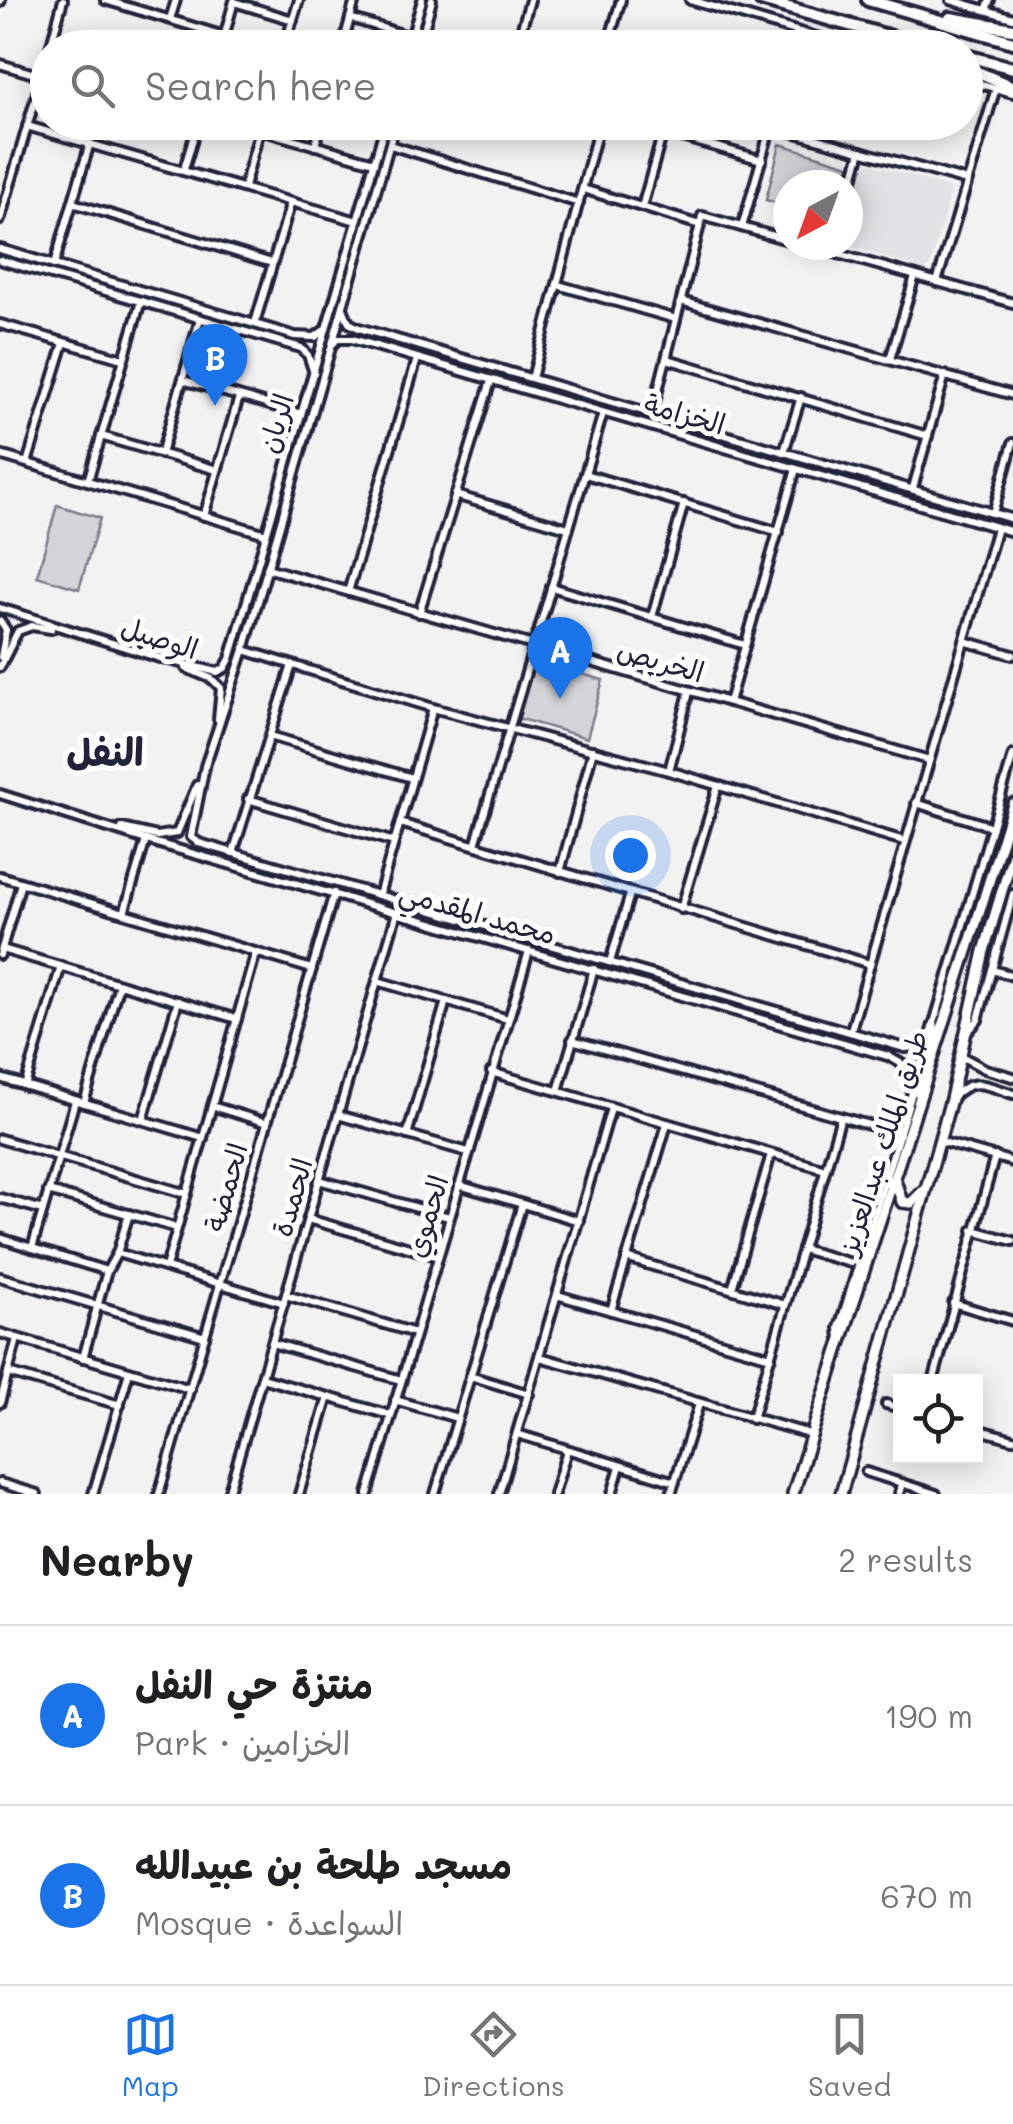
<!DOCTYPE html>
<html lang="en">
<head>
<meta charset="utf-8">
<style>
  :root { --surface:#fff; --page:#f2f2f2; --text:#202124; --muted:#757577; --line:#e0e0e0; --accent:#1a73e8 }
  body { margin:0; font-family:Mali,"Playpen Sans Arabic",sans-serif; background:var(--page); color:var(--text) }
  .controls { position:absolute; right:30px; bottom:30px; display:grid; overflow:hidden; border-radius:0px; box-shadow:0 5px 25px #0003 }
  .controls button { width:90px; height:90px; display:grid; place-items:center; padding:0; border:0; border-bottom:2px solid var(--line); background:var(--surface); color:var(--text); font:50px sans-serif }
  .compass { position:absolute; left:773px; top:170px; width:90px; height:90px; border-radius:50%; background:var(--surface); box-shadow:0 5px 25px #0003; rotate:221deg }
  .you { position:absolute; left:630px; top:855px; width:35px; height:35px; margin:-25px; border:8px solid #fff; border-radius:50%; background:#1a73e8; box-shadow:0 0 0 15px #1a73e833 }
  .badge { display:grid; place-items:center; width:65px; height:65px; border-radius:50%; background:var(--accent); color:#fff; font-size:32px; font-weight:700 }
  .pin { position:absolute; translate:-50% -82px; filter:drop-shadow(0 2px 5px #0008) }
  .pin::after { content:''; position:absolute; top:52px; width:35px; height:30px; background:inherit; clip-path:polygon(0 0,100% 0,50% 100%) }
  .list { margin:0; padding:0; list-style:none }
  h2 { display:flex; justify-content:space-between; align-items:center; height:130px; margin:0; padding:0 40px; font-size:42px }
  h2 small { font-size:32px; font-weight:400; color:var(--muted) }
  .list li { display:grid; grid-template-columns:65px 1fr auto; gap:30px; align-items:center; box-sizing:border-box; height:180px; padding:0 40px; border-top:2px solid var(--line) }
  .list b { display:block; font-size:38px; white-space:nowrap }
  .list p { margin:0; font-size:32px; white-space:nowrap; color:var(--muted) }
  .list em { font-size:32px; font-style:normal; color:var(--muted) }
  .icon { flex:none; width:55px; height:55px; fill:none; stroke:currentColor; stroke-width:2; stroke-linecap:round; stroke-linejoin:round }
  .map { position:relative; flex:none; width:1013px; height:1494px; overflow:hidden }
  .search { position:absolute; background:var(--surface); box-shadow:0 5px 25px #0003; left:30px; right:30px; top:30px; height:110px; display:flex; align-items:center; gap:25px; box-sizing:border-box; padding:0 35px; border-radius:55px; color:var(--muted); font-size:38px }
  .sheet { height:490px; background:var(--surface) }
  nav { display:flex; justify-content:space-around; align-items:center; box-sizing:border-box; height:140px; border-top:2px solid var(--line); background:var(--surface); font-size:28px; color:var(--muted) }
  nav a { display:grid; justify-items:center; gap:5px }
  nav .on { color:var(--accent) }
  .map>svg:first-child { display:block }
  .built { fill:#e2e2e6 }
  .green { fill:#d3d3d8; stroke:#7a7a8a; stroke-width:2.5 }
  .lines { fill:none; stroke-linecap:round; stroke-linejoin:round }
  .minor-casing { stroke:#22223b; stroke-width:14 }
  .major-casing { stroke:#22223b; stroke-width:16 }
  .highway-casing { stroke:#22223b; stroke-width:18 }
  .minor { stroke:#fff; stroke-width:6 }
  .major { stroke:#fff; stroke-width:9 }
  .highway { stroke:#fff; stroke-width:10 }
  .labels { text-anchor:middle; dominant-baseline:central; stroke-width:10; stroke-linejoin:round; paint-order:stroke }
  .street-label { font-size:28px; fill:#22223b; stroke:#fff }
  .district-label { font-size:38px; font-weight:bold; fill:#22223b; stroke:#fff }
</style>
</head>
<body>
<div class="map">
<svg width="1013" height="1494" viewBox="0 0 1013 1494">
  <rect width="100%" height="100%" fill="#f2f2f3"/>
  <filter id="ink" filterUnits="userSpaceOnUse"><feTurbulence type="fractalNoise" baseFrequency=".01" numOctaves="2"/><feDisplacementMap in="SourceGraphic" scale="20" xChannelSelector="R" yChannelSelector="G"/><feConvolveMatrix kernelMatrix="1 2 1 2 8 2 1 2 1" color-interpolation-filters="sRGB"/></filter>
  <g filter="url(#ink)">
    <path class="built" d="M 869,163 L 947,187 L 951,191 L 930,266 L 925,270 L 847,245 L 848,218 L 864,167 Z"/>
    <g class="green">
      <path d="M 780,144 L 849,165 L 841,185 L 788,185 L 788,206 L 766,200 Z"/>
      <path d="M 57,505 L 100,518 L 79,589 L 37,576 Z"/>
      <path d="M 533,660 L 603,680 L 587,738 L 517,718 Z"/>
    </g>
    <g class="lines">
      <g class="minor-casing">
        <g id="minor">
          <path d="M 105,0 L 264,48"/>
          <path d="M 690,0 L 854,48"/>
          <path d="M 951,0 L 1013,18"/>
          <path d="M 0,2 L 1,0"/>
          <path d="M 234,2 L 293,20"/>
          <path d="M 986,10 L 990,0"/>
          <path d="M 350,18 L 411,37"/>
          <path d="M 170,19 L 176,0"/>
          <path d="M 50,48 L 63,0"/>
          <path d="M 221,48 L 234,1"/>
          <path d="M 284,48 L 299,0"/>
          <path d="M 342,48 L 355,0"/>
          <path d="M 408,48 L 422,0"/>
          <path d="M 419,48 L 432,0"/>
          <path d="M 516,48 L 530,0"/>
          <path d="M 607,48 L 621,0"/>
          <path d="M 794,48 L 800,32"/>
          <path d="M 0,64 L 41,76"/>
          <path d="M 966,80 L 1013,93"/>
          <path d="M 396,122 L 244,650 L 205,766 L 191,837 L 199,843 L 905,1048 L 925,1046"/>
          <path d="M 629,122 L 762,160"/>
          <path d="M 27,126 L 357,221"/>
          <path d="M 771,126 L 967,181"/>
          <path d="M 260,130 L 374,162"/>
          <path d="M 390,145 L 579,203"/>
          <path d="M 315,146 L 321,122"/>
          <path d="M 184,169 L 198,122"/>
          <path d="M 244,187 L 262,122"/>
          <path d="M 583,189 L 700,225 L 702,216 L 788,240"/>
          <path d="M 848,197 L 861,151"/>
          <path d="M 73,203 L 272,263"/>
          <path d="M 642,207 L 663,132"/>
          <path d="M 0,220 L 48,55"/>
          <path d="M 742,227 L 772,122"/>
          <path d="M 806,245 L 1013,303"/>
          <path d="M 0,249 L 295,336 L 315,337 L 326,329"/>
          <path d="M 0,260 L 301,348 L 308,355 L 314,373"/>
          <path d="M 54,265 L 90,143"/>
          <path d="M 937,282 L 996,88"/>
          <path d="M 558,285 L 676,319"/>
          <path d="M 681,301 L 1013,395"/>
          <path d="M 343,308 L 349,323 L 359,328 L 1013,519"/>
          <path d="M 255,323 L 291,202"/>
          <path d="M 0,324 L 123,359"/>
          <path d="M 334,343 L 337,339 L 352,339 L 1013,532"/>
          <path d="M 667,359 L 928,436"/>
          <path d="M 890,359 L 915,276"/>
          <path d="M 532,378 L 600,122"/>
          <path d="M 183,380 L 301,414"/>
          <path d="M 652,414 L 700,225"/>
          <path d="M 101,436 L 217,470"/>
          <path d="M 784,452 L 801,397"/>
          <path d="M 161,454 L 200,319"/>
          <path d="M 0,455 L 266,534"/>
          <path d="M 27,463 L 64,343"/>
          <path d="M 585,474 L 779,532"/>
          <path d="M 88,481 L 141,301"/>
          <path d="M 913,488 L 945,375"/>
          <path d="M 455,495 L 568,528"/>
          <path d="M 993,513 L 1013,443"/>
          <path d="M 204,516 L 239,397"/>
          <path d="M 267,568 L 929,760"/>
          <path d="M 551,587 L 745,645"/>
          <path d="M 348,592 L 417,359"/>
          <path d="M 0,608 L 160,658"/>
          <path d="M 419,613 L 491,381"/>
          <path d="M 652,617 L 684,503"/>
          <path d="M 0,621 L 6,630 L 1,657"/>
          <path d="M 964,641 L 1013,655"/>
          <path d="M 244,650 L 433,708 L 669,771 L 904,841"/>
          <path d="M 157,657 L 217,672 L 225,668 L 230,659 L 386,122"/>
          <path d="M 0,667 L 18,631 L 32,626 L 51,629"/>
          <path d="M 186,668 L 212,679 L 221,688 L 218,719"/>
          <path d="M 729,702 L 796,469"/>
          <path d="M 270,736 L 412,778"/>
          <path d="M 669,771 L 689,692"/>
          <path d="M 0,794 L 146,840 L 888,1056 L 916,1072"/>
          <path d="M 248,799 L 394,842"/>
          <path d="M 916,803 L 992,827"/>
          <path d="M 400,823 L 870,964"/>
          <path d="M 122,828 L 157,836 L 177,833 L 197,785"/>
          <path d="M 475,845 L 603,413"/>
          <path d="M 233,853 L 292,665"/>
          <path d="M 560,872 L 593,750"/>
          <path d="M 0,876 L 312,969"/>
          <path d="M 379,895 L 433,708"/>
          <path d="M 681,909 L 718,786"/>
          <path d="M 124,913 L 146,840"/>
          <path d="M 2,949 L 237,1019"/>
          <path d="M 0,955 L 21,883"/>
          <path d="M 610,962 L 630,894"/>
          <path d="M 992,970 L 1013,976"/>
          <path d="M 377,981 L 508,1019"/>
          <path d="M 851,1030 L 997,528"/>
          <path d="M 966,1034 L 978,1020 L 1013,894"/>
          <path d="M 572,1040 L 900,1134"/>
          <path d="M 961,1056 L 985,1069 L 1013,1077"/>
          <path d="M 491,1072 L 825,1169"/>
          <path d="M 0,1078 L 203,1138"/>
          <path d="M 25,1086 L 61,966"/>
          <path d="M 558,1091 L 594,969"/>
          <path d="M 918,1094 C 919,1070 939,1046 934,1023 L 1013,755"/>
          <path d="M 952,1098 C 973,1075 987,1086 1013,1094"/>
          <path d="M 84,1103 L 119,984"/>
          <path d="M 212,1106 L 267,1123"/>
          <path d="M 338,1115 L 468,1152"/>
          <path d="M 143,1120 L 178,1001"/>
          <path d="M 407,1135 L 446,1001"/>
          <path d="M 0,1139 L 187,1194"/>
          <path d="M 939,1141 L 1013,1162"/>
          <path d="M 319,1180 L 449,1217"/>
          <path d="M 459,1185 L 579,1221"/>
          <path d="M 48,1191 L 177,1228"/>
          <path d="M 0,1198 L 43,1210"/>
          <path d="M 308,1219 L 437,1256"/>
          <path d="M 973,1230 L 1013,1241"/>
          <path d="M 0,1238 L 107,1271"/>
          <path d="M 32,1248 L 75,1101"/>
          <path d="M 802,1249 L 851,1263"/>
          <path d="M 117,1253 L 284,1303"/>
          <path d="M 626,1258 L 785,1305"/>
          <path d="M 166,1267 L 256,952"/>
          <path d="M 0,1277 L 205,1337"/>
          <path d="M 732,1289 L 771,1154"/>
          <path d="M 286,1295 L 415,1333"/>
          <path d="M 557,1295 L 771,1357"/>
          <path d="M 953,1303 L 1013,1321"/>
          <path d="M 611,1311 L 667,1124"/>
          <path d="M 0,1333 L 190,1389"/>
          <path d="M 840,1339 L 839,1328 L 933,1025"/>
          <path d="M 272,1343 L 401,1380"/>
          <path d="M 540,1357 L 806,1433"/>
          <path d="M 83,1358 L 107,1271 L 117,1253 L 129,1214"/>
          <path d="M 8,1373 L 120,1405"/>
          <path d="M 470,1376 L 529,1394"/>
          <path d="M 262,1378 L 390,1415"/>
          <path d="M 933,1382 L 995,1156"/>
          <path d="M 395,1400 L 457,1418"/>
          <path d="M 0,1403 L 17,1339"/>
          <path d="M 886,1404 L 900,1408"/>
          <path d="M 752,1419 L 841,1117"/>
          <path d="M 976,1429 L 1013,1439"/>
          <path d="M 517,1434 L 675,1482"/>
          <path d="M 866,1472 L 936,1494"/>
          <path d="M 0,1483 L 37,1494"/>
          <path d="M 93,1494 L 129,1372"/>
          <path d="M 159,1494 L 334,893"/>
          <path d="M 228,1494 L 397,912"/>
          <path d="M 299,1494 L 328,1397"/>
          <path d="M 368,1494 L 529,951"/>
          <path d="M 435,1494 L 522,1204"/>
          <path d="M 499,1494 L 611,1108"/>
          <path d="M 554,1494 L 567,1450"/>
          <path d="M 612,1494 L 620,1466"/>
          <path d="M 671,1494 L 699,1404"/>
          <path d="M 899,1494 L 902,1483"/>
        </g>
      </g>
      <g class="major-casing">
        <g id="major">
          <path d="M 895,1180 L 902,1202 L 911,1203 L 922,1192"/>
          <path d="M 793,1494 C 864,1263 943,1035 1013,804"/>
          <path d="M 841,1494 L 951,1099 L 984,951 L 1013,854"/>
        </g>
      </g>
      <g class="highway-casing">
        <g id="highway">
          <path d="M 761,0 L 930,48"/>
          <path d="M 868,0 L 1013,42"/>
          <path d="M 950,18 L 1013,29"/>
          <path d="M 966,56 L 1013,68"/>
          <path d="M 966,67 L 1013,87"/>
        </g>
      </g>
      <use href="#minor" class="minor"/>
      <use href="#major" class="major"/>
      <use href="#highway" class="highway"/>
    </g>
  </g>
  <g class="labels">
    <g class="street-label">
      <text transform="translate(685 413) rotate(16)">الخزامة</text>
      <text transform="translate(275 423) rotate(-73)">الريان</text>
      <text transform="translate(160 637) rotate(18)">الوصيل</text>
      <text transform="translate(661 660) rotate(16)">الخريص</text>
      <text transform="translate(478 912) rotate(16)">محمد المقدمي</text>
      <text transform="translate(882 1142) rotate(-72)">طريق الملك عبدالعزيز</text>
      <text transform="translate(225 1187) rotate(-74)">الحمضة</text>
      <text transform="translate(291 1197) rotate(-74)">الحمدة</text>
      <text transform="translate(426 1216) rotate(-73)">الحموي</text>
    </g>
    <g class="district-label">
      <text x="105" y="751">النفل</text>
    </g>
  </g>
</svg>
<div class="controls">
<button><svg class="icon" aria-label="locate" viewBox="0 0 24 24"><circle cx="12" cy="12" r="6"/><path d="M12 2v4M12 18v4M2 12h4M18 12h4"/></svg></button>
</div>
<svg class="compass" viewBox="-18 -18 36 36"><path d="M0-13l5 13h-10z" fill="#e53935"/><path d="M0 13l5-13h-10z" fill="#757577"/></svg>
<div class="you"></div>
<div class="pin badge" style="left:560px;top:699px">A</div>
<div class="pin badge" style="left:215px;top:406px">B</div>
<div class="search"><svg class="icon" aria-label="search" viewBox="0 0 24 24"><circle cx="10" cy="10" r="6"/><path d="M15 15l6 6"/></svg>Search here</div>
</div>
<section class="sheet">
<h2>Nearby<small>2 results</small></h2>
<ul class="list">
<li><span class="badge">A</span><div><b>منتزة حي النفل</b><p>Park · الخزامين</p></div><em>190 m</em></li>
<li><span class="badge">B</span><div><b>مسجد طلحة بن عبيدالله</b><p>Mosque · السواعدة</p></div><em>670 m</em></li>
</ul>
</section>
<nav>
<a class="on"><svg class="icon" aria-label="map" viewBox="0 0 24 24"><path d="M3 6l6-2 6 2 6-2v14l-6 2-6-2-6 2zM9 4v14M15 6v14"/></svg>Map</a>
<a><svg class="icon" aria-label="directions" viewBox="0 0 24 24"><path d="M12 3l9 9-9 9-9-9zM9 14v-3h6M13 9l2 2-2 2"/></svg>Directions</a>
<a><svg class="icon" aria-label="saved" viewBox="0 0 24 24"><path d="M7 4h10v16l-5-4-5 4z"/></svg>Saved</a>
</nav>
</body>
</html>
